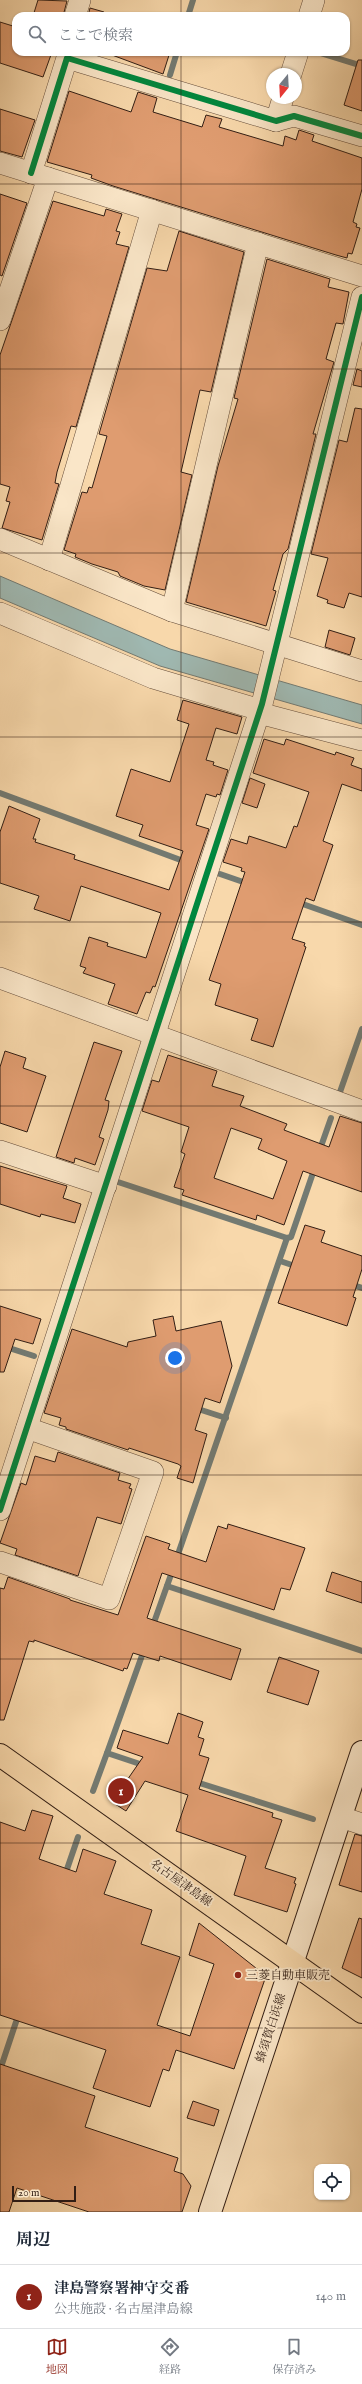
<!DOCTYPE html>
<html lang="ja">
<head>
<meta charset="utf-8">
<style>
  :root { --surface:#fff; --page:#f2f2f3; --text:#1f2937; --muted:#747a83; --line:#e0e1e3; --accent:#8f2418 }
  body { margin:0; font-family:"IM FELL English","Noto Serif JP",serif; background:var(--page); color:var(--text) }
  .controls { position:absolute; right:12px; bottom:12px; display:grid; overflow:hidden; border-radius:8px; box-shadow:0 1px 3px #0004 }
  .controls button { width:36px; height:36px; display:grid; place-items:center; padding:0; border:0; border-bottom:1px solid var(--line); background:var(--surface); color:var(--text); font:20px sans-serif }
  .compass { position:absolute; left:266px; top:68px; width:36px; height:36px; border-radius:50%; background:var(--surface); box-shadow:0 1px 3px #0004; rotate:198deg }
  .scale { position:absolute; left:12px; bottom:10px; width:64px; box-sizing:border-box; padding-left:4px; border:2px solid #321e14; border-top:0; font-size:11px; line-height:14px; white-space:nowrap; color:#321e14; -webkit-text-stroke:3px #fae6c8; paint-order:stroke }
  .you { position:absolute; left:175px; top:1358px; width:14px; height:14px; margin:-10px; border:3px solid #fff; border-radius:50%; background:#1a73e8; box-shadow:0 0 0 6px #1a73e833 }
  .badge { display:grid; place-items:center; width:26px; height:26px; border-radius:50%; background:var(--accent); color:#fff; font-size:13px; font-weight:700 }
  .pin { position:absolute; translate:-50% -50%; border:2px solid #fff; box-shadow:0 1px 4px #0006 }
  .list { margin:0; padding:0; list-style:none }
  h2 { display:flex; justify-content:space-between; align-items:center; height:52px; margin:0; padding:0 16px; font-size:17px }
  h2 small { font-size:13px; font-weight:400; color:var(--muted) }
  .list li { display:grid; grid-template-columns:26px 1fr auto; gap:12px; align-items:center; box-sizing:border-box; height:64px; padding:0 16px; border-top:1px solid var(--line) }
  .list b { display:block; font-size:15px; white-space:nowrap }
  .list p { margin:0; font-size:13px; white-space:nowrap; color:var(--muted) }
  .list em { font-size:13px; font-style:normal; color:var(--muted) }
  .icon { flex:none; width:22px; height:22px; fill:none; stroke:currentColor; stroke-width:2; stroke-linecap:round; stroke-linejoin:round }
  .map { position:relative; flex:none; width:362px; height:2212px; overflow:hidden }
  .search { position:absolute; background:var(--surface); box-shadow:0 1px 3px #0004; left:12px; right:12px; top:12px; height:44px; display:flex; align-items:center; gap:10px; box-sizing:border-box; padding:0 14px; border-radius:12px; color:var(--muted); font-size:15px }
  .sheet { height:116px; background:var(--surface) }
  nav { display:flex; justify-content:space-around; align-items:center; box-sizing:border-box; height:56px; border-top:1px solid var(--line); background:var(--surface); font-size:11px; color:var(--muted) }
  nav a { display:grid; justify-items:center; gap:2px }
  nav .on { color:var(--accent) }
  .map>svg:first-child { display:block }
  .water { fill:#9fb8b1; stroke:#737a72 }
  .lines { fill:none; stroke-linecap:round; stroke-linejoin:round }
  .stream { stroke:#737a72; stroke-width:6 }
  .building { fill:#df9c70; stroke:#321e14; fill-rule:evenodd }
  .minor-casing { stroke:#644c3a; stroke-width:22 }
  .secondary-casing { stroke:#321e14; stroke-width:24 }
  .primary-casing { stroke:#321e14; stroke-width:24 }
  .minor { stroke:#fae6c8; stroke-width:21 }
  .secondary { stroke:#fae6c8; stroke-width:22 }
  .primary { stroke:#f8d8ab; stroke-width:22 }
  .cycleway-casing { stroke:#fae6c8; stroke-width:8 }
  .cycleway { stroke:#00873e; stroke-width:6 }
  .grid { fill:none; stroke:#321e14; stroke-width:1; stroke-opacity:0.55 }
  .poi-dot { fill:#8f2418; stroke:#fae6c8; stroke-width:1.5 }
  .labels { text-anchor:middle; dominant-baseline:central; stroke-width:3.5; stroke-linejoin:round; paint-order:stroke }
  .street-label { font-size:12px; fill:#321e14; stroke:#fae6c8 }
  .poi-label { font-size:12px; fill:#321e14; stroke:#fae6c8; text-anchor:start }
</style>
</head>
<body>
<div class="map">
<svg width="362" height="2212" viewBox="0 0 362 2212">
  <rect width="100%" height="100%" fill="#f8d8ab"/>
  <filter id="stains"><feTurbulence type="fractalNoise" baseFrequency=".005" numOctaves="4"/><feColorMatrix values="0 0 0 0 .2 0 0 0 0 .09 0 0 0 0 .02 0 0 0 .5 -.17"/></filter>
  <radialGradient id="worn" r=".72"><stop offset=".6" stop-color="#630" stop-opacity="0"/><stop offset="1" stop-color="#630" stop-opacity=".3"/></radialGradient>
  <path class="water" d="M 0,576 L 170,649 L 362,705 L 362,724 L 160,666 L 0,598 Z"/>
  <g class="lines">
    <g class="stream">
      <path d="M 188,16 L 193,0"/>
      <path d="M 317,52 L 362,66"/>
      <path d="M 170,75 L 177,52"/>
      <path d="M 0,793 L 186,862"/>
      <path d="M 220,874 L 249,884"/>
      <path d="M 297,902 L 362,925"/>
      <path d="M 340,1092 L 362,1029"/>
      <path d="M 319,1152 L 331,1118"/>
      <path d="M 118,1182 L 287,1238"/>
      <path d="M 280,1261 L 298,1267"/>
      <path d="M 350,1284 L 362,1288"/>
      <path d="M 0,1345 L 34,1356"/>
      <path d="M 195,1408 L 226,1418"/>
      <path d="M 176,1560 L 287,1238 L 291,1237 L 315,1167"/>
      <path d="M 167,1586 L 362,1651"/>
      <path d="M 152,1628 L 173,1569"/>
      <path d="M 144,1650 L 107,1753 L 146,1766"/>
      <path d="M 193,1781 L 313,1819"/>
      <path d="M 93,1791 L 107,1753"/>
      <path d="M 359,1834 L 362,1835"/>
      <path d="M 65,1875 L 78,1837"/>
      <path d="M 0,2070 L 19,2013"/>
    </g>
  </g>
  <g class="building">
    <path d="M 38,0 L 67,1 L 63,16 L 33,16 Z"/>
    <path d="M 90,8 L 104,12 L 103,16 L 88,16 Z"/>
    <path d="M 0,22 L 16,27 L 16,52 L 52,52 L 43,77 L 0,63 Z"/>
    <path d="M 112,52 L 170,52 L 163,74 L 112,55 Z"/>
    <path d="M 358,60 L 362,60 L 362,111 L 344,105 Z"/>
    <path d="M 69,91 L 131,112 L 138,92 L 157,98 L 153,112 L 202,127 L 206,115 L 222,119 L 219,127 L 283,146 L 285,136 L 296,140 L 299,130 L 314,135 L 312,141 L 362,158 L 362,189 L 353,222 L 357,224 L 356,227 L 360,228 L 352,254 L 348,253 L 347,258 L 336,255 L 113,186 L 91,178 L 92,175 L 47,162 Z"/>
    <path d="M 0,109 L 35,120 L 22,157 L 0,151 Z"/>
    <path d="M 0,194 L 27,203 L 2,276 L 0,275 Z"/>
    <path d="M 53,201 L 104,216 L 106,209 L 122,214 L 116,231 L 120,232 L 116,244 L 129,247 L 76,427 L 71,426 L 57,472 L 55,483 L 59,484 L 42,540 L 2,528 L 10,502 L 6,501 L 10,487 L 0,484 L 0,355 Z"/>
    <path d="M 179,231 L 244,252 L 211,392 L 200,390 L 191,429 L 181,472 L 192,475 L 165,590 L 144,586 L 120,576 L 118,572 L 92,564 L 75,557 L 76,554 L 64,550 L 82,492 L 87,493 L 89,487 L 92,488 L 107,436 L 99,434 L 147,268 L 167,271 Z"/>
    <path d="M 267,259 L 330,279 L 328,287 L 349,292 L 343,324 L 336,323 L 326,359 L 334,362 L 313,434 L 316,434 L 288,549 L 283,554 L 273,590 L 276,591 L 266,626 L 186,602 L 218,466 L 238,399 L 234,398 Z"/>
    <path d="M 357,369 L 362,371 L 362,387 L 353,385 Z"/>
    <path d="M 355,408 L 362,409 L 362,597 L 349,593 L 344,608 L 327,603 L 328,600 L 317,596 L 328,558 L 311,554 L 339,440 L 347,442 Z"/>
    <path d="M 329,630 L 355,638 L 350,655 L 325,647 Z"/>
    <path d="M 183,700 L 242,717 L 237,734 L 216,728 L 206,760 L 214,762 L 213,765 L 228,770 L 220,795 L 217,794 L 216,797 L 206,794 L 196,825 L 209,829 L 155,987 L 153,986 L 150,993 L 146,992 L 137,1014 L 108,1004 L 115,984 L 83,973 L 86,968 L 80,966 L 89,937 L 108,943 L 107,946 L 146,958 L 161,913 L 81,886 L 70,921 L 34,909 L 39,896 L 0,883 L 0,832 L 9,806 L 40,819 L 33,839 L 36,839 L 35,842 L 75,855 L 74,859 L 169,890 L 183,851 L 139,836 L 143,825 L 116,816 L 131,769 L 170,782 L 189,724 L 177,720 Z"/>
    <path d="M 264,739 L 284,745 L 286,739 L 335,755 L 336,752 L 354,758 L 351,765 L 362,769 L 362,791 L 342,784 L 323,841 L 333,845 L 314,901 L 306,898 L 292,939 L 305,943 L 304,946 L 306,947 L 273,1047 L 251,1040 L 258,1019 L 215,1005 L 221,984 L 209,980 L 245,872 L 241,871 L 242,868 L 223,862 L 231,839 L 247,844 L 249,836 L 286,848 L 294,826 L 297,827 L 309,792 L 253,773 Z"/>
    <path d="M 250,778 L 265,784 L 257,808 L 242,803 Z"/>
    <path d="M 94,1042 L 122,1051 L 105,1100 L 109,1101 L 108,1110 L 99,1137 L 104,1139 L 95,1165 L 75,1158 L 74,1163 L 56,1157 Z"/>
    <path d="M 5,1051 L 26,1058 L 23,1068 L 46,1076 L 27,1132 L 0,1123 L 0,1067 Z"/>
    <path d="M 168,1055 L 217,1071 L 212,1086 L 244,1096 L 240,1106 L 287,1124 L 284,1130 L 329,1147 L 340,1116 L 362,1123 L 362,1192 L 303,1171 L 284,1225 L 257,1215 L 256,1220 L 182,1195 L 184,1190 L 174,1187 L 185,1154 L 181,1152 L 189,1127 L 142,1111 L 152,1080 L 159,1082 ZM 231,1128 L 262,1139 L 258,1149 L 287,1161 L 273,1199 L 214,1178 Z"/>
    <path d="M 0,1166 L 67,1186 L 63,1198 L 81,1204 L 75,1223 L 41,1214 L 40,1217 L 0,1204 Z"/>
    <path d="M 305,1225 L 325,1231 L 321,1242 L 362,1256 L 362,1269 L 353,1297 L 356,1298 L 347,1326 L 278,1303 Z"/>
    <path d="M 0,1306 L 41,1319 L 33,1344 L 15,1339 L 4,1372 L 0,1372 Z"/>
    <path d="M 173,1316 L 176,1331 L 221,1321 L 232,1366 L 220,1403 L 205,1398 L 195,1430 L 207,1434 L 193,1483 L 177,1478 L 181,1466 L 178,1464 L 129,1448 L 128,1450 L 66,1429 L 66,1427 L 59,1425 L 61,1418 L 44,1413 L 72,1329 L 127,1347 L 128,1342 L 156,1336 L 153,1320 Z"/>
    <path d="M 58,1452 L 120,1473 L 118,1480 L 131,1484 L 129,1488 L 132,1489 L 121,1524 L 97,1517 L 78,1576 L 15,1555 L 17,1549 L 0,1543 L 21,1483 L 26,1485 L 35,1456 L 55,1462 Z"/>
    <path d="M 228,1524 L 305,1548 L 290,1590 L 281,1588 L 274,1610 L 162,1573 L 147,1618 L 241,1649 L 231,1680 L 160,1656 L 159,1661 L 133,1653 L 127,1669 L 124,1668 L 123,1671 L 34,1640 L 34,1642 L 29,1641 L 4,1720 L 0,1720 L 0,1588 L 4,1589 L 8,1577 L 70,1599 L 70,1600 L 118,1615 L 146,1536 L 170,1544 L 168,1549 L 206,1562 L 218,1526 L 227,1529 Z"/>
    <path d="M 332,1572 L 362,1582 L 362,1603 L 326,1591 Z"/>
    <path d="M 279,1657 L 319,1671 L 308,1705 L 267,1692 Z"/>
    <path d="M 178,1713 L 203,1722 L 198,1737 L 204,1739 L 199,1755 L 209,1758 L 199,1789 L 273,1813 L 272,1817 L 282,1820 L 265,1868 L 296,1878 L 294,1883 L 296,1884 L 287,1912 L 234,1895 L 246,1856 L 176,1831 L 188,1795 L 145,1781 L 126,1811 L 112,1802 L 143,1757 L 117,1748 L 123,1730 L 168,1744 Z"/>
    <path d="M 32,1810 L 53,1816 L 39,1859 L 76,1872 L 83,1849 L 116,1861 L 104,1894 L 152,1910 L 141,1944 L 180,1957 L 157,2025 L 190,2036 L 214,1964 L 189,1955 L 199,1923 L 266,1976 L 234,2069 L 176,2050 L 169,2071 L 163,2069 L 150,2107 L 93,2088 L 106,2050 L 0,2015 L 0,1822 L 25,1831 Z"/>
    <path d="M 355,1834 L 362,1836 L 362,1892 L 339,1885 Z"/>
    <path d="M 359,1918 L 362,1919 L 362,1978 L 342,1968 Z"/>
    <path d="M 0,2064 L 95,2096 L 85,2127 L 178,2158 L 174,2171 L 183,2174 L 191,2186 L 182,2212 L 89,2212 L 17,2188 L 9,2212 L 0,2212 Z"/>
    <path d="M 193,2101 L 219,2110 L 214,2126 L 187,2118 Z"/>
  </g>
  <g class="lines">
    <g class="minor-casing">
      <g id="minor">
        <path d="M 75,16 L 80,0"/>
        <path d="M 309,16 L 314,0"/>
        <path d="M 291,74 L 298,52"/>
        <path d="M 276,121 L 283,98"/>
        <path d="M 0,163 L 362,276"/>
        <path d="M 31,173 L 67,58 L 276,121 L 294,116 L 362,136"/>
        <path d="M 0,320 L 48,178"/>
        <path d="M 0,539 L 172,611 L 362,671"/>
        <path d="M 49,560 L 152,210"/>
        <path d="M 172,611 L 258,243"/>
        <path d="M 0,613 L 153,678 L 260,710"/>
        <path d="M 259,713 L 362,740"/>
        <path d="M 0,978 L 362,1111"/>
        <path d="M 0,1151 L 106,1186"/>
        <path d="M 0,1510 L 262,704 L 362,297"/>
        <path d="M 0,1562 L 109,1599 L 153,1472 L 27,1428"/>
        <path d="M 341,1817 L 362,1824"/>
      </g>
    </g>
    <g class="secondary-casing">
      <path id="secondary" d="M 210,2212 L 362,1752"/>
    </g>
    <g class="primary-casing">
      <path id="primary" d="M 0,1755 L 362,2012"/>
    </g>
    <use href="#minor" class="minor"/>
    <use href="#secondary" class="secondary"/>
    <use href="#primary" class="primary"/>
    <g class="cycleway-casing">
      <g id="cycleway">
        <path d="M 31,173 L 67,58 L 276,121 L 294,116 L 362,136"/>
        <path d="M 0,1510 L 262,704 L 362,297"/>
      </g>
    </g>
    <use href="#cycleway" class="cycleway"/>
  </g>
  <path class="grid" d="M 181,0 L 181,16M 181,52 L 181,2212M 0,184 L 362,184M 0,369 L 362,369M 0,553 L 362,553M 0,737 L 362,737M 0,922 L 362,922M 0,1106 L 362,1106M 0,1290 L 362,1290M 0,1475 L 362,1475M 0,1659 L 362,1659M 0,1843 L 362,1843M 0,2028 L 362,2028"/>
  <circle class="poi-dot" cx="238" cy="1975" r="4"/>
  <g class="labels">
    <g class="street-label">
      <text transform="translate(181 1883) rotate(35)">名古屋津島線</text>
      <text transform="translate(271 2028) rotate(-72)">蜂須賀白浜線</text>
    </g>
    <g class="poi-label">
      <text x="246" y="1975">三菱自動車販売</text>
    </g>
  </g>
  <rect width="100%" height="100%" filter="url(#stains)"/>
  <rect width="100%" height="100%" fill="url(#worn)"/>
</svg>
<div class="controls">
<button><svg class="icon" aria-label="locate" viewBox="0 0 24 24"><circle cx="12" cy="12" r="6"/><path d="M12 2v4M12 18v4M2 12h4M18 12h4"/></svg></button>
</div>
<svg class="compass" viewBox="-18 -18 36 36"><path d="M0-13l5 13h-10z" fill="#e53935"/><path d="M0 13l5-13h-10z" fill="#747a83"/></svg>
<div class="scale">20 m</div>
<div class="you"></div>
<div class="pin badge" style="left:121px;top:1791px">1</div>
<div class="search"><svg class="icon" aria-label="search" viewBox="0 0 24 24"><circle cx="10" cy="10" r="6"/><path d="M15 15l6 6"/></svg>ここで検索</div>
</div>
<section class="sheet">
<h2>周辺<small></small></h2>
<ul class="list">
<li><span class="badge">1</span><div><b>津島警察署神守交番</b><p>公共施設 · 名古屋津島線</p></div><em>140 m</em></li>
</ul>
</section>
<nav>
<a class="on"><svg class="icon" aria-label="map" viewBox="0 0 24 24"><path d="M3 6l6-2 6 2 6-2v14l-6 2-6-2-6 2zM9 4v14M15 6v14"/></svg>地図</a>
<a><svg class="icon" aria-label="directions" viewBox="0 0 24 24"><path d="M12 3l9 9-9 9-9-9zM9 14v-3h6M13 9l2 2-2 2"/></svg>経路</a>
<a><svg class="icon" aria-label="saved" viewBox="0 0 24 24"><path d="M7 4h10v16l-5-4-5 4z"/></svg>保存済み</a>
</nav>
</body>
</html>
